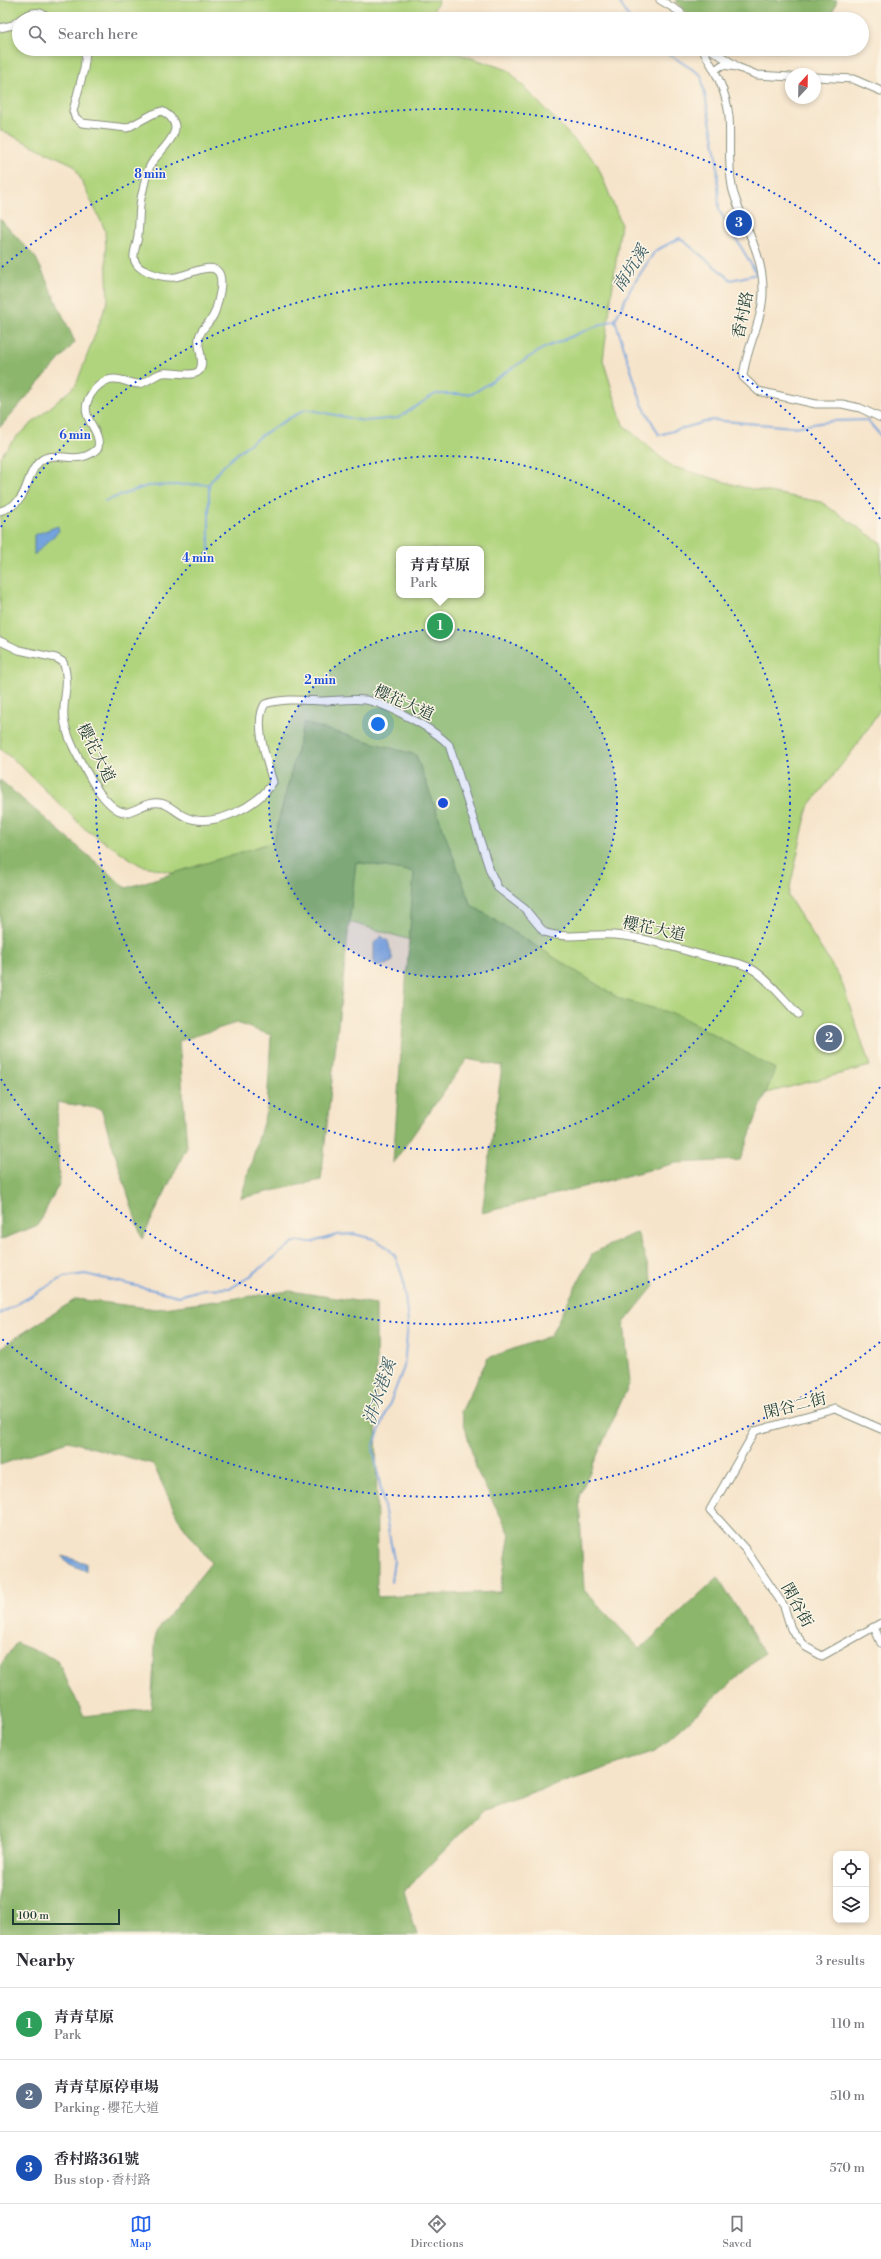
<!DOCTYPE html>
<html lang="en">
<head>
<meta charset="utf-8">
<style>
  :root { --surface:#fff; --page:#f2f2f3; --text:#2b2b33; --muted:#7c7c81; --line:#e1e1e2; --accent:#2563eb }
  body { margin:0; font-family:"Libre Bodoni","Noto Serif TC",serif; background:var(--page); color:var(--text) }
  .controls { position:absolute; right:12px; bottom:12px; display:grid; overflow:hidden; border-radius:8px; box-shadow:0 2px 6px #0003 }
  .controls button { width:36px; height:36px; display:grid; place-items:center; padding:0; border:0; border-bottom:1px solid var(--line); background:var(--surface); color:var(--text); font:20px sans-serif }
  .compass { position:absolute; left:785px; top:68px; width:36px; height:36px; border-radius:50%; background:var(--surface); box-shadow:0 2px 6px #0003; rotate:22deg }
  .scale { position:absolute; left:12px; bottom:10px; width:108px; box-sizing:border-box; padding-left:4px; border:2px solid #1f3d34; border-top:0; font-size:11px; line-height:14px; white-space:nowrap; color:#1f3d34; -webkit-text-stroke:3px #fcf5e5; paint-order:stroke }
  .you { position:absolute; left:378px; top:724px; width:14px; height:14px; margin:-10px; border:3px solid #fff; border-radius:50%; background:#1a73e8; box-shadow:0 0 0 6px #1a73e833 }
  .badge { display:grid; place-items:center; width:26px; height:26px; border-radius:50%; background:var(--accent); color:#fff; font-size:13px; font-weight:700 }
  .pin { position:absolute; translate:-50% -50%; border:2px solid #fff; box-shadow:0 1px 4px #0006 }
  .popup { position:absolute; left:396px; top:546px; width:88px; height:52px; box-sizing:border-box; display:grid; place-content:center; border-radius:8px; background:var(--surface); filter:drop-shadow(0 1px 3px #0005); font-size:13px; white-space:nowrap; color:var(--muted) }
  .popup b { font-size:15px; color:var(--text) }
  .popup::after { content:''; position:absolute; left:50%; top:100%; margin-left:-8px; border:8px solid transparent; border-top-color:var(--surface) }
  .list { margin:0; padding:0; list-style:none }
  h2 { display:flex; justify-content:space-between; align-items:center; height:52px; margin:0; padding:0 16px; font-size:17px }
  h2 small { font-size:13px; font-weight:400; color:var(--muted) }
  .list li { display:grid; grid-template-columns:26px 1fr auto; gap:12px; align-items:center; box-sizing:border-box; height:72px; padding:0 16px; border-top:1px solid var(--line) }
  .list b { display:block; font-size:15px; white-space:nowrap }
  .list p { margin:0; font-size:13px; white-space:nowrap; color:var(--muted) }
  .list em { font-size:13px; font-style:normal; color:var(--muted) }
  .icon { flex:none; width:22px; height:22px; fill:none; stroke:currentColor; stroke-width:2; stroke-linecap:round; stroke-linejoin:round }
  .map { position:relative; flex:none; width:881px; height:1935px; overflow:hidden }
  .search { position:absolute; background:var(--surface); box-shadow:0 2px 6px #0003; left:12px; right:12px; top:12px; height:44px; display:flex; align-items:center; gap:10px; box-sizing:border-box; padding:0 14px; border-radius:22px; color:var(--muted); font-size:15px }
  .sheet { height:268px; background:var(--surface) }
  nav { display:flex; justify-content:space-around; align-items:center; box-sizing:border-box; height:56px; border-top:1px solid var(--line); background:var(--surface); font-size:11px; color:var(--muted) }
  nav a { display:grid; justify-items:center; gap:2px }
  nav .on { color:var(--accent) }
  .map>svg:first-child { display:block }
  .green { fill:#b0d47d; stroke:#688858; fill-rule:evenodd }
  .forest { fill:#8cb66c; stroke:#567a50 }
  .water { fill:#74a3dd; stroke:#4a7088 }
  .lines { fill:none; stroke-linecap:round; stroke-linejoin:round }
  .stream { stroke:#74a3dd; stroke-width:2 }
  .minor-casing { stroke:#8a907f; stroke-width:9 }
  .minor { stroke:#fff; stroke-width:7 }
  .ring { fill:none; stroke:#1d4ed8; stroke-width:2; stroke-dasharray:2 4 }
  .labels { text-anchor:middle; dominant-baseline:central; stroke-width:3; stroke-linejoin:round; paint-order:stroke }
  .street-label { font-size:16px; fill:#1f3d34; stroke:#fcf5e5 }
  .water-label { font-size:17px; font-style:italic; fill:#395c67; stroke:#fcf5e5 }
  .centre { fill:#1d4ed8; stroke:#fcf5e5; stroke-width:2 }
  .ring-label { font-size:12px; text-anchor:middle; font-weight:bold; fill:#1d4ed8; stroke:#fcf5e5; stroke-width:3; stroke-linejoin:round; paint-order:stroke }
</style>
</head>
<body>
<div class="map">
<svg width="881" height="1935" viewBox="0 0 881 1935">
  <rect width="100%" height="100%" fill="#fcf5e5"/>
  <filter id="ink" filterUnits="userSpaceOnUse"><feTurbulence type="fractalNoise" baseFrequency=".025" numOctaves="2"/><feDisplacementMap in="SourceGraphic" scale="8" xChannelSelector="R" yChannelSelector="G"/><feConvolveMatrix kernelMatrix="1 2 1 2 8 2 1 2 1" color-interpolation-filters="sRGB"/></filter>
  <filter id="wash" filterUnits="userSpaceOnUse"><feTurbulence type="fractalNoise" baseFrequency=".012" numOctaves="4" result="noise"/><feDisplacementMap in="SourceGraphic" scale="16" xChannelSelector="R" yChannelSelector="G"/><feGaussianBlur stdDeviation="0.9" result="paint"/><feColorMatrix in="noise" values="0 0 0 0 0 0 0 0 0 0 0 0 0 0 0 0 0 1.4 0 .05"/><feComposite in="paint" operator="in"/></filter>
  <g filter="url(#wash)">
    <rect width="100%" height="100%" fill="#f6e4ca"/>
    <path class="green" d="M 0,0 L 439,0 L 429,19 L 19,19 L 19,49 L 452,49 L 456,53 L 508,70 L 597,164 L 621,223 L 603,360 L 623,425 L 671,466 L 742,487 L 821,502 L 881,543 L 881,708 L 854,749 L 808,807 L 788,896 L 841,980 L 870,1066 L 736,1101 L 465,956 L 221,884 L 140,865 L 85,829 L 18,763 L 0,749 L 0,457 L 15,438 L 76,385 L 108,300 L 105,230 L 74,165 L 0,130 ZM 399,549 L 481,549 L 481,595 L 399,595 Z"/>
    <g class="forest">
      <path d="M 675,0 L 837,0 L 830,19 L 690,19 Z"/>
      <path d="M 754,49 L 797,49 L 792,52 Z"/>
      <path d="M 0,219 L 36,258 L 75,342 L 0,427 Z"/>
      <path d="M 304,723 L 416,755 L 471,905 L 620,999 L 678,1015 L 775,1069 L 740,1160 L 676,1163 L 482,1213 L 502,1066 L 467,1059 L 393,1163 L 414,872 L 356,862 L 321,1180 L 241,1198 L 267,1109 L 271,1035 L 236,1023 L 179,1041 L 187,1147 L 142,1239 L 101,1109 L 57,1102 L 59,1184 L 38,1225 L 0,1240 L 0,780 L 126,888 L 273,842 Z"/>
      <path d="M 637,1232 L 654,1286 L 624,1323 L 630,1382 L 579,1496 L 584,1590 L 640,1649 L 718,1577 L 764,1653 L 655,1751 L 484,1810 L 404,1891 L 417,1935 L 0,1935 L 0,1666 L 16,1643 L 57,1660 L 84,1716 L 151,1709 L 156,1632 L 211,1563 L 179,1520 L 153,1464 L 68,1441 L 0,1465 L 0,1348 L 76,1299 L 156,1309 L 290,1291 L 376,1304 L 377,1597 L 500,1592 L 510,1534 L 477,1471 L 461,1412 L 488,1358 L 550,1336 L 593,1253 Z"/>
    </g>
    <g class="water">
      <path d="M 58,526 L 59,531 L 34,555 L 34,535 Z"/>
      <path d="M 381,936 L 388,941 L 393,961 L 385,965 L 374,965 L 374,943 Z"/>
      <path d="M 62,1556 L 86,1563 L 86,1571 L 67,1563 Z"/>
    </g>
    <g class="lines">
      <g class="stream">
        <path d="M 618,0 L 630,19"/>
        <path d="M 661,49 L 701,75 L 717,156 L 719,210 L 757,274 L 731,280 L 680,238 L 655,251 L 631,288 L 615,320 L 642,404 L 659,435 L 712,420 L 793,427 L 833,421 L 867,420 L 881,436"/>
        <path d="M 209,484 L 209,560"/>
        <path d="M 105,501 L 147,486 L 209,484 C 230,452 273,427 306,409 L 364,421 L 398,418 L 435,394 L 472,394 L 542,349 L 589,329 L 615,320"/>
        <path d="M 0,1314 L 64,1277 L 85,1274 L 179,1296 L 204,1289 L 231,1288 L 249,1277 L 294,1242 L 313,1242 L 337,1235 L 354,1234 L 374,1239 L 387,1247 L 395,1256 L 403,1278 L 408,1323 L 404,1367 L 373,1447 L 394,1560 L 391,1582"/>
      </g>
    </g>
  </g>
  <g filter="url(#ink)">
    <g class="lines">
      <g class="minor-casing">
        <g id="minor">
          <path d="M 660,0 L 680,12 L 684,19"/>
          <path d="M 21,19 C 28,13 41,8 47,19"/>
          <path d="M 0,28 L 13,25 L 19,20"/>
          <path d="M 702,49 C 715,70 726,90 729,116 C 731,141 727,167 733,191 C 743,225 763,253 763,289 C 764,319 746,347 743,377 L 758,391 L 816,404 L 842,404 L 860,408 L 881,418"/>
          <path d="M 710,49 L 735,65"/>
          <path d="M 715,70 L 722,65 L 737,67 L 757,75 L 791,77"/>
          <path d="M 815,77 L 853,79 L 881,91"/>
          <path d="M 0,511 C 32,502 22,479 39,462 C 55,447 77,469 98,448 C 102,430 80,419 88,400 C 92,390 104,378 115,379 C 123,379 130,384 139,384 C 147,383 155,374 163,373 C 172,371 192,378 199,371 C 206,363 197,348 199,338 C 200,329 209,324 213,316 C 217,309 218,300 220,292 C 227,252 194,274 175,277 C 165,278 155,275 146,271 C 140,269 135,264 134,258 C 133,251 138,242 138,235 C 140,219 138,205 143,190 C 145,180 147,169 153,161 C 164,146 191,127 162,111 L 153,114 L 127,128 L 82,123 L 75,117 L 73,111 L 84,69 L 86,52 L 84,49"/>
          <path d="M 0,641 L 19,650 L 56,658 L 63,662 C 71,681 62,699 64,719 C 67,738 78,758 88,774 C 94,786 113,815 128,812 C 139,809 148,801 160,803 C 170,804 176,813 186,817 C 213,829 259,806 273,782 C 267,762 253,722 265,704 C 284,698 301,700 320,701 C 335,701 351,698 366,700 C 388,704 434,729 449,745 L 490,871 L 498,888 L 525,909 L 544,932 C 566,940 590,933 614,935 C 647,937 676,949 709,957 C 724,961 741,961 755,971 C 771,982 784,1000 798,1014"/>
          <path d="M 881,1429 L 835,1409 L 755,1431 L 710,1510 L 746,1550 L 784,1606 L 791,1629 L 806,1647 L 822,1656 L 881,1623"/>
          <path d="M 874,1627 L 881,1643"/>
        </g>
      </g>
      <use href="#minor" class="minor"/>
    </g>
  </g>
  <circle cx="443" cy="803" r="174" fill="#1d4ed8" fill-opacity=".12"/>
  <g class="ring">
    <circle cx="443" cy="803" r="174"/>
    <circle cx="443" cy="803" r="347"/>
    <path d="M880 1087A521 521 0 0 1 1 1079M1 527A521 521 0 0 1 880 519"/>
    <path d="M880 1342A694 694 0 0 1 2 1339M2 267A694 694 0 0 1 880 264"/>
  </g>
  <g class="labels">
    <g class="street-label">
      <text transform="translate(743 315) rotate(-78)">香村路</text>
      <text transform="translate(404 703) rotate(24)">櫻花大道</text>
      <text transform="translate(96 753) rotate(63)">櫻花大道</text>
      <text transform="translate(654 929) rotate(12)">櫻花大道</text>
      <text transform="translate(795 1406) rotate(-14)">閑谷二街</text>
      <text transform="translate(797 1605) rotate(61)">閑谷街</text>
    </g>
    <g class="water-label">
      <text transform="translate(631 269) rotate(-57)">南坑溪</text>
      <text transform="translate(380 1392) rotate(-71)">汫水港溪</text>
    </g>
  </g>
  <circle cx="443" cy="803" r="6" class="centre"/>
  <g class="ring-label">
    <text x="150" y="178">8 min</text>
    <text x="75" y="439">6 min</text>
    <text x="198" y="562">4 min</text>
    <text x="320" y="684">2 min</text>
  </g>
</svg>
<div class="controls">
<button><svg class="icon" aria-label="locate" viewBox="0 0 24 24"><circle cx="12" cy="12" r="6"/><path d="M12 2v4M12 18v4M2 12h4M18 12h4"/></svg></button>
<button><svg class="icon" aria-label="layers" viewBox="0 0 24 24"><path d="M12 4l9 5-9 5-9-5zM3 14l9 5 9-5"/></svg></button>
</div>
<svg class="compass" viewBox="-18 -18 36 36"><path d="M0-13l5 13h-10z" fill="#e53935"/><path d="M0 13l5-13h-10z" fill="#7c7c81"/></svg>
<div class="scale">100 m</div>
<div class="you"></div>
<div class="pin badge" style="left:440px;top:626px;background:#2e9e5b">1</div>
<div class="popup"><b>青青草原</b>Park</div>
<div class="pin badge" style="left:829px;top:1038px;background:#5c6f8a">2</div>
<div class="pin badge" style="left:739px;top:223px;background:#1a4fb4">3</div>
<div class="search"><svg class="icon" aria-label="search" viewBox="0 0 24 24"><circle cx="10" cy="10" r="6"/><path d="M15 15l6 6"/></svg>Search here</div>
</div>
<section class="sheet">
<h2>Nearby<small>3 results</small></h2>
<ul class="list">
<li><span class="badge" style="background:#2e9e5b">1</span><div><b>青青草原</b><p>Park</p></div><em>110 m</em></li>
<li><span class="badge" style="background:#5c6f8a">2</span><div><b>青青草原停車場</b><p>Parking · 櫻花大道</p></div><em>510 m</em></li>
<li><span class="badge" style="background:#1a4fb4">3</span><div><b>香村路361號</b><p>Bus stop · 香村路</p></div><em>570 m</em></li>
</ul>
</section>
<nav>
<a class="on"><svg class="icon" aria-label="map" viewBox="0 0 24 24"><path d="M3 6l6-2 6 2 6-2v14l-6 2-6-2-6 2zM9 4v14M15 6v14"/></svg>Map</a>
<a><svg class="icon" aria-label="directions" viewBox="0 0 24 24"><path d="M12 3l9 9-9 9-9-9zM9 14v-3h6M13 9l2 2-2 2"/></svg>Directions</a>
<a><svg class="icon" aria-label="saved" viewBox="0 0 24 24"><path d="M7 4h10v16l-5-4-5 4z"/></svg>Saved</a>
</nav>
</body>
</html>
